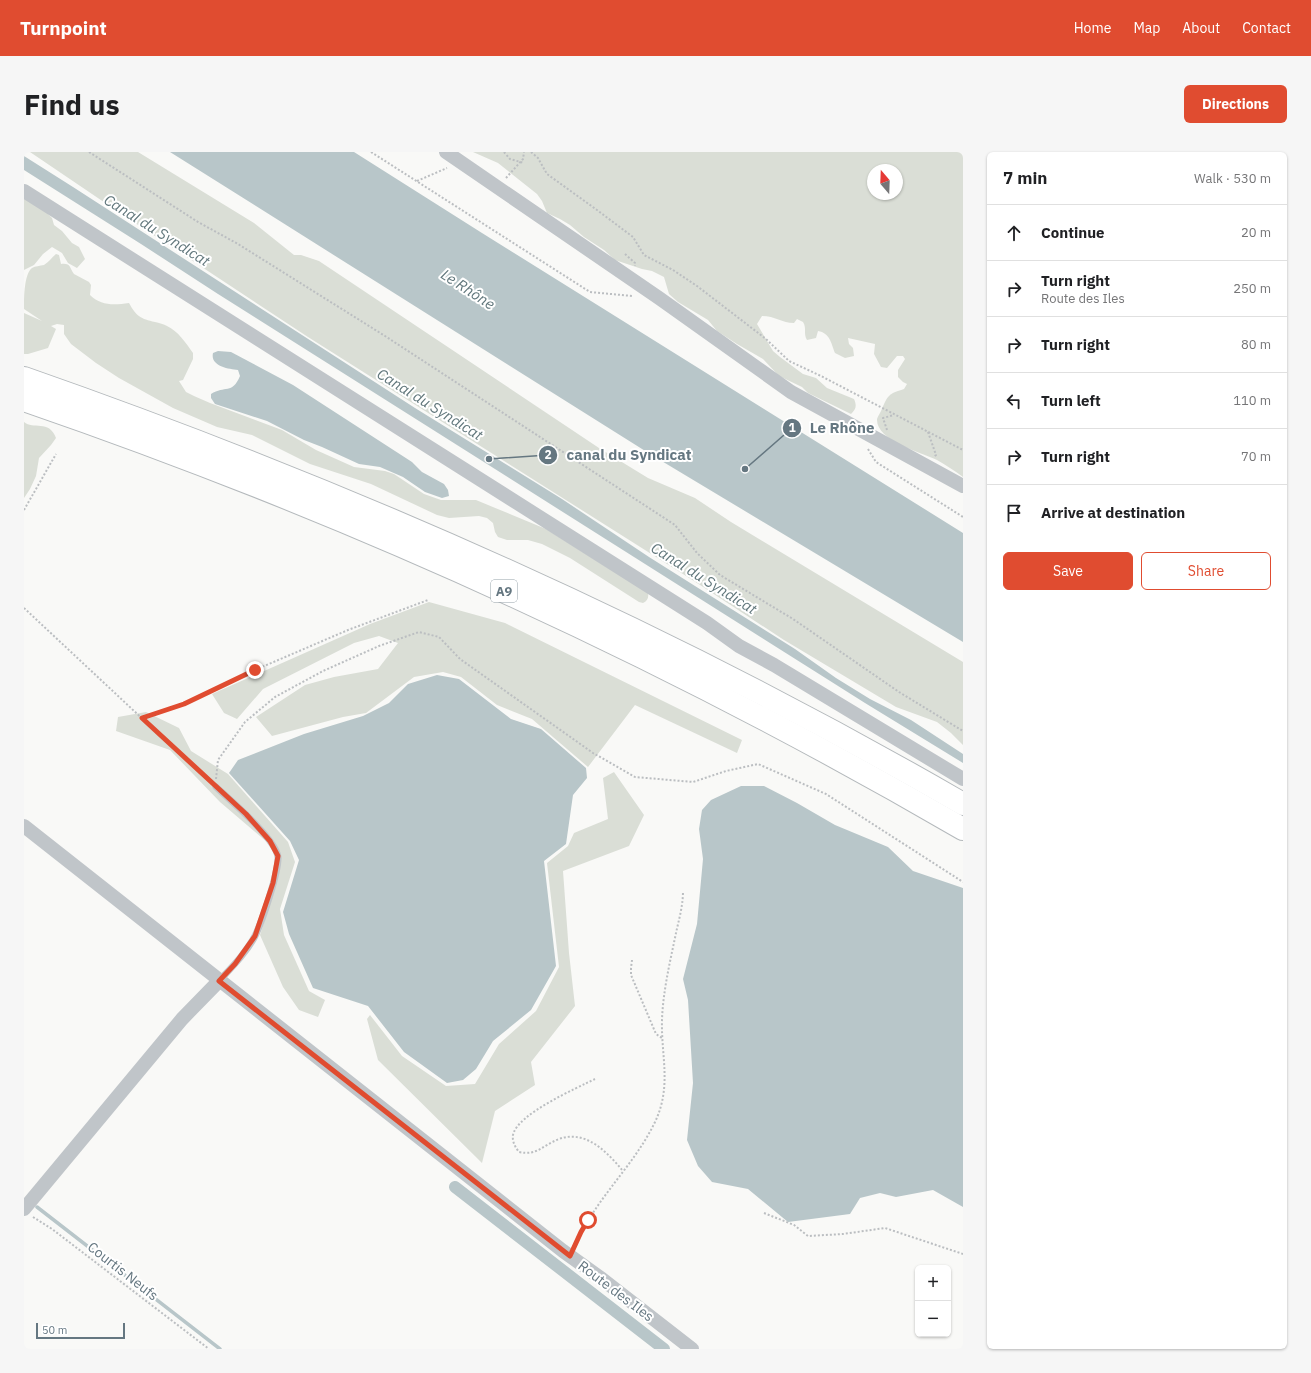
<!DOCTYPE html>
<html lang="en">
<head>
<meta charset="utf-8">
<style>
  :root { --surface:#fff; --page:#f6f6f6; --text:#202124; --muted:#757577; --line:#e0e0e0; --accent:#e04c30 }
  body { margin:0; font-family:"IBM Plex Sans",sans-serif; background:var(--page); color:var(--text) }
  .controls { position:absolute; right:12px; bottom:12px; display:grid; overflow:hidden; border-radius:6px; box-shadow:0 1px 3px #0004 }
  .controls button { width:36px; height:36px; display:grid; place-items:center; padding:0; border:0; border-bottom:1px solid var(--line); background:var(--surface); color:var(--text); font:20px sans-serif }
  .compass { position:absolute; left:843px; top:12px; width:36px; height:36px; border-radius:50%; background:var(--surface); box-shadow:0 1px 3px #0004; rotate:341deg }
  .scale { position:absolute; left:12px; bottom:10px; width:89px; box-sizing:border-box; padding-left:4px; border:2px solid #657781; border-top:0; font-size:11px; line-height:14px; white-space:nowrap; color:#657781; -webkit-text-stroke:3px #fff; paint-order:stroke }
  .stop { position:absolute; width:12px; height:12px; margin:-9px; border:3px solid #e04c30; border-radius:50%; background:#fff }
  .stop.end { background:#e04c30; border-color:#fff; box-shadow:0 1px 4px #0008 }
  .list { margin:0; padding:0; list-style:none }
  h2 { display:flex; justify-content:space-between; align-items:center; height:52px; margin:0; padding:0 16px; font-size:17px }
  h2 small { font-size:13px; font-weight:400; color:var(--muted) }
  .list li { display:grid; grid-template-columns:26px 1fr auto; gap:12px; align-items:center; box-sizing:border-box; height:56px; padding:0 16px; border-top:1px solid var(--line) }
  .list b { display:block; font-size:15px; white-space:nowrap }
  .list p { margin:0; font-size:13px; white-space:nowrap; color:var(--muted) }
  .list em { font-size:13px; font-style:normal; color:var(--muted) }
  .actions { display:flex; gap:8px; padding:12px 16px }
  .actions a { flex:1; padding:9px 0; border:1px solid var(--accent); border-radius:6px; text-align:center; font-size:14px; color:var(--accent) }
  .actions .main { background:var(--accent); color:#fff }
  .icon { flex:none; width:22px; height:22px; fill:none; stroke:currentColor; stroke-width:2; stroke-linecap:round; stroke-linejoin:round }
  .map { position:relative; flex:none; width:939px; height:1197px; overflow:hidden; border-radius:6px }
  header { display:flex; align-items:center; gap:24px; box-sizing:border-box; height:56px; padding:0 20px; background:var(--accent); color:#fff }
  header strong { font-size:19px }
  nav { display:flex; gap:22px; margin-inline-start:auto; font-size:14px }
  .intro { display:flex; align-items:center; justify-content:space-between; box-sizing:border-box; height:96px; padding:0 24px }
  h1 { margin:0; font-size:28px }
  .button { padding:10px 18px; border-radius:6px; background:var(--accent); color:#fff; font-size:14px; font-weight:700 }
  main { display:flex; gap:24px; padding:0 24px }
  aside { flex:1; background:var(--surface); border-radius:6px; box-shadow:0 1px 3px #0004 }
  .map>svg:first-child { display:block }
  .green { fill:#daded6; fill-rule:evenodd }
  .water { fill:#b8c6c9 }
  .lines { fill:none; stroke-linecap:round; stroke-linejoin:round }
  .stream { stroke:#b8c6c9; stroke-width:3.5 }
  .canal { stroke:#b8c6c9; stroke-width:12 }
  .motorway-casing { stroke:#b4b9bc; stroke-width:24 }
  .path { stroke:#bbbec1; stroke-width:2; stroke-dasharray:2 2; stroke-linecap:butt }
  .service { stroke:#c0c5c9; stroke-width:7 }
  .minor { stroke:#c0c5c9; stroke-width:14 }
  .motorway { stroke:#fff; stroke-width:22 }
  .route { stroke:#e04c30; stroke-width:5 }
  .labels { text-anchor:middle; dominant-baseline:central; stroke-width:4; stroke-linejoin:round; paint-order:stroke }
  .shield { fill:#fff; stroke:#93a0a7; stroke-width:1 }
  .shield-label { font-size:13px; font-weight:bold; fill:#657781 }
  .street-label { font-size:14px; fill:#657781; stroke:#fff }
  .water-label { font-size:15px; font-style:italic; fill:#60767b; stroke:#fff }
  .leader { fill:none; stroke:#657781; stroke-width:1.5 }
  .callout-dot { fill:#657781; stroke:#fff; stroke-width:1.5 }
  .mark-label { font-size:12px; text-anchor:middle; font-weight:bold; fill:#fff }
  .callout-label { font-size:15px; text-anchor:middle; font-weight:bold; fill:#657781; stroke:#fff; stroke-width:4; stroke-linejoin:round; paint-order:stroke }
</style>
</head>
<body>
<header>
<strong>Turnpoint</strong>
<nav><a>Home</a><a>Map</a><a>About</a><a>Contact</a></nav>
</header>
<div class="intro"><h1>Find us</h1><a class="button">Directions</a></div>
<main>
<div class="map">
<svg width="939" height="1197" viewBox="0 0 939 1197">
  <rect width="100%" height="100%" fill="#f9f9f7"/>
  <g class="green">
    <path d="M 6,0 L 114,0 L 230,71 L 270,103 L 277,103 L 295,109 L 575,296 L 624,326 L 671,346 L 707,370 L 939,510 L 939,593 L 927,581 L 913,570 L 872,555 L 760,488 L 670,429 L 284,185 L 99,63 Z"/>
    <path d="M 449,0 L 939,0 L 939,325 C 931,319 922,313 913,308 C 897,300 852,289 853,267 C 854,264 856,261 857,259 C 864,243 864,242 880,237 L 883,232 L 879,230 L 874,225 L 874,218 L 881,207 L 879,204 L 873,204 L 863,216 L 857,215 L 850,202 L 851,192 L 824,186 L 825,192 L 829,196 L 830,204 L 821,206 L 811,201 C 807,191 806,181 794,179 L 792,186 L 783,188 C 779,182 783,176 779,170 L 773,167 L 770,171 C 758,171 751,164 738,164 L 733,172 L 749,199 L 756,205 L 779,222 L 792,226 L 803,236 L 830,247 C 833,254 832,257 827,262 L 784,241 L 778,235 L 755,224 L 739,207 L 713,192 L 693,179 L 684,168 L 654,150 L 645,142 L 640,125 L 628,119 L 618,117 L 591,108 L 580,98 L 560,85 L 546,73 L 536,67 L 523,61 L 518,49 L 513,42 L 474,11 ZM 849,18 L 873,18 L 873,42 L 849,42 Z"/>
    <path d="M 0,46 L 20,58 L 28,66 L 30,73 L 38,79 L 48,91 L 55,95 L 61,107 L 53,116 L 44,111 L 38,101 L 28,95 L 19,102 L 10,113 L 0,118 Z"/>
    <path d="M 32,102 L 35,103 L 37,112 C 47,111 45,115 50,122 L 65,130 L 67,133 L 66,143 C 77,154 90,153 105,151 C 112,164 117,167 131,170 C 135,171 140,172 143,174 C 154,179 162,191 169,201 L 169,207 L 159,228 L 155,229 L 162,240 L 170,244 L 186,251 L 258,278 L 292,298 L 330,315 L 361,319 L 370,322 L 400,342 L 417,348 L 452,348 L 522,377 L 624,441 C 625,446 623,449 619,451 L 615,450 L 546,406 L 518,392 L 504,388 L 483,388 L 474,385 L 471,380 L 469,371 L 463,366 L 455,364 L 425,366 L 413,363 L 347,332 L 286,312 L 228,283 L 193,275 L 149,256 L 95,226 L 72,211 L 47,192 L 40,182 L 40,173 L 33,172 L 27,174 L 32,177 L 24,196 L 4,202 L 0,202 L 0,161 L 18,169 L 0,157 C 0,146 0,122 8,116 C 11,114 16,114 20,113 C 25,110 27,106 32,102 Z"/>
    <path d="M 0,270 C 9,278 25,267 32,286 L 27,293 L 15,306 L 12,324 L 6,337 L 0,346 Z"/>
    <path d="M 405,450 L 481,471 L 718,588 L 713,601 L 611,553 L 564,615 L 508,567 L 473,553 L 437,525 L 419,520 L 390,525 L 342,561 L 319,565 L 248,584 L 232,565 L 281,533 L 310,525 L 354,517 L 374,491 L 355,484 L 330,491 L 239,537 L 213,567 L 200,561 L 188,542 L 346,472 Z"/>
    <path d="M 122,560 L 155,576 L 167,599 L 204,622 L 264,690 L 271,710 L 256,757 L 260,783 L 285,839 L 301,848 L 294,865 L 275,858 L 259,835 L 236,783 L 249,743 L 257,702 L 196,650 L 146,598 L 92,579 L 94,565 Z"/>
    <path d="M 590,620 L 620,663 L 605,694 L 539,719 L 545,801 L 551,854 L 507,910 L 511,933 L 471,959 L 458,1011 L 354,908 L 343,867 L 346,863 L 378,904 L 422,934 L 451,932 L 475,892 L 512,859 L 535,815 L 523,711 L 544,694 L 550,681 L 584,667 L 579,626 Z"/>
  </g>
  <g class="water">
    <path d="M 146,0 L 330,0 L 458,81 L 939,381 L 939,490 L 626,302 Z"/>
    <path d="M 0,4 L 49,35 L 391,256 L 538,347 L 625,405 L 771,497 L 812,526 L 846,547 L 887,568 L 939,602 L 939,611 L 841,551 L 194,142 L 117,92 L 0,18 Z"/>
    <path d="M 194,199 L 207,200 L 269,233 L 388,310 L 398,320 L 420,332 L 424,338 L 425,344 L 418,346 L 401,340 L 379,325 L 356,315 L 335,312 L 298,295 L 280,288 L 243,269 L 191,252 L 187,246 L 187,242 C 201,233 208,243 216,224 L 214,218 C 204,217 186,214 189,201 Z"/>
    <path d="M 413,523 L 435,527 L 487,567 L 517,577 L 562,616 L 563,626 L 549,643 L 542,692 L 520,709 L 532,814 L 507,858 L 469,889 L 452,917 L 439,928 L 423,931 L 380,900 L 344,854 L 289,836 L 265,782 L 259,760 L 275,708 L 266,689 L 205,621 L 214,608 L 280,582 L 339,564 L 365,551 L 384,532 Z"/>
    <path d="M 717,634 L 740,634 L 773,651 L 811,673 L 864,695 L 889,719 L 939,736 L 939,1055 L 909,1038 L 872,1045 L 856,1041 L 836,1046 L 826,1062 L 764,1070 L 724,1037 L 688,1030 L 674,1014 L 663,988 L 669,931 L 664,848 L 659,827 L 673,772 L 679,707 L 675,677 L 678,658 L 687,648 Z"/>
  </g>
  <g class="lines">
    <path class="stream" d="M 13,1055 L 196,1197"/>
    <path class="canal" d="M 431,1035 L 640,1197"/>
    <g class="motorway-casing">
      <g id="motorway">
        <path d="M 0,226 C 326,340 640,479 939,652"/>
        <path d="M 0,248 C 326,360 641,504 939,677"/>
      </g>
    </g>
    <g class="path">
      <path d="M 65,0 L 174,70 L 214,92 L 361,184 L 651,373 L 673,401 L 696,423 L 769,467 L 875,540 L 939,579"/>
      <path d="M 347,0 L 566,140 L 608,144"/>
      <path d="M 480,0 L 486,7 L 500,11"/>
      <path d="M 507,0 L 514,6 L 523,22 L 573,58 L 609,85 L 620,103 L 649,118 L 673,134 L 742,187 L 765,209 L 797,224 L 939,298"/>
      <path d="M 482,26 L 499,7 L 500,0"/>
      <path d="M 393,29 L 423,16"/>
      <path d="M 601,102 L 611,111 L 611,114"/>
      <path d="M 863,278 L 859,266 L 870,263"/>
      <path d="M 904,280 L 912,303 L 910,305"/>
      <path d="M 844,297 L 852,310 L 939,365"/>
      <path d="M 0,358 L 32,302"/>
      <path d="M 0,456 L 186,630"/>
      <path d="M 117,566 L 160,552 L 231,518 L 324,478 L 404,448"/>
      <path d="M 192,627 L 194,608 L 221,570 L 251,545 L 299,519 L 355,494 L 395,480 L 415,485 L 436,507 L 569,601 L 611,625 L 669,630 L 702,619 L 734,612 L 802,642 L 939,730"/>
      <path d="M 608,808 L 607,816 L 607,823 L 632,882 L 638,886"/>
      <path d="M 571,927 C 553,936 493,962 489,983 C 488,989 491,995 495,1000 C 513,1004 519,993 535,987 C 562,977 584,1001 599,1019"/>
      <path d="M 740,1061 L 770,1073 L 784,1084 L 819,1082 L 861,1076 L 939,1102"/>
      <path d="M 9,1065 L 28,1077 L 185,1197"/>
      <path d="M 552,1092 C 571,1047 610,1014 631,970 C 648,934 637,905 638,868 C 639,839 646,810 652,781 C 655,767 659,754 659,739"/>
    </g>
    <path class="service" d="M 192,635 C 206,648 252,687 254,705 C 255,719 238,770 231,784 C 222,801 208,815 195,829"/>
    <g class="minor">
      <path d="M 422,0 L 635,146 L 767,240 L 939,334"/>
      <path d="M 0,39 L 683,471 L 715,494 L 750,513 L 939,627"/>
      <path d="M 0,674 L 539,1099 L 578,1127 L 668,1197"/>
      <path d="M 0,1057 L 158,867 L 195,829"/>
    </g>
    <use href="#motorway" class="motorway"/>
  </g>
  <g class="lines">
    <path class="route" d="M 231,518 L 160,552 L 118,566 L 222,662 L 246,689 L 254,704 L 249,731 L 231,784 L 211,812 L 195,829 L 546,1104 L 557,1080 L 564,1068"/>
  </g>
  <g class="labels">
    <rect class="shield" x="467" y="428" width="26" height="22" rx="3"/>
    <g class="shield-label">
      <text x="480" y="439">A9</text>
    </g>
    <g class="street-label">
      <text transform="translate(99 1119) rotate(38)">Courtis Neufs</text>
      <text transform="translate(592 1139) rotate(37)">Route des Iles</text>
    </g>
    <g class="water-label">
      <text transform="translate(133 78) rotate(32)">Canal du Syndicat</text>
      <text transform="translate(444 137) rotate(33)">Le Rhône</text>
      <text transform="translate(406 252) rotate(32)">Canal du Syndicat</text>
      <text transform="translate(680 426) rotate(32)">Canal du Syndicat</text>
    </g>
  </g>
  <path class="leader" d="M721 317L768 276M465 307L524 303"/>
  <g class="callout-dot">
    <circle cx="721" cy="317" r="4"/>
    <circle cx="465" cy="307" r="4"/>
    <circle cx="768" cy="276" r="10"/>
    <circle cx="524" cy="303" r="10"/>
  </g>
  <g class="mark-label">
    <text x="768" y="280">1</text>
    <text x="524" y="307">2</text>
  </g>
  <g class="callout-label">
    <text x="818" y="281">Le Rhône</text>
    <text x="605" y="308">canal du Syndicat</text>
  </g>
</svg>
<div class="controls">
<button>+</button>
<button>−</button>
</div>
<svg class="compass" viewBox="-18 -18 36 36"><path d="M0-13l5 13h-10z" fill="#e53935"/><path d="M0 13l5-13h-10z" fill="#757577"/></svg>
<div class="scale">50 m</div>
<div class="stop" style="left:564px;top:1068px"></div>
<div class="stop end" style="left:231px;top:518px"></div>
</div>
<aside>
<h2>7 min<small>Walk · 530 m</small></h2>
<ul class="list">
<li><svg class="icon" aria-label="ahead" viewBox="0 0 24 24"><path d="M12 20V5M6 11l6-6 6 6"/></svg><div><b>Continue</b></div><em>20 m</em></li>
<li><svg class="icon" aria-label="right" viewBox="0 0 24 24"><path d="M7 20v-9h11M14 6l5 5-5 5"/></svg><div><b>Turn right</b><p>Route des Iles</p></div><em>250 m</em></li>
<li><svg class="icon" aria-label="right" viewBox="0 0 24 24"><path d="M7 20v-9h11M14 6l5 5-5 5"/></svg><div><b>Turn right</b></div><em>80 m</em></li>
<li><svg class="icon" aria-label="left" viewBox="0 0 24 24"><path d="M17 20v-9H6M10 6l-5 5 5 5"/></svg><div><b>Turn left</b></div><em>110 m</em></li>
<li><svg class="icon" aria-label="right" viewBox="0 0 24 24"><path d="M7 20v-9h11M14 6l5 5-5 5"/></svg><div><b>Turn right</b></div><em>70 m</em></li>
<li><svg class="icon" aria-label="arrive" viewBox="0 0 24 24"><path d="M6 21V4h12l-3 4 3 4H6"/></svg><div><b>Arrive at destination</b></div></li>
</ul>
<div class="actions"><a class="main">Save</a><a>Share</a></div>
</aside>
</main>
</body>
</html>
